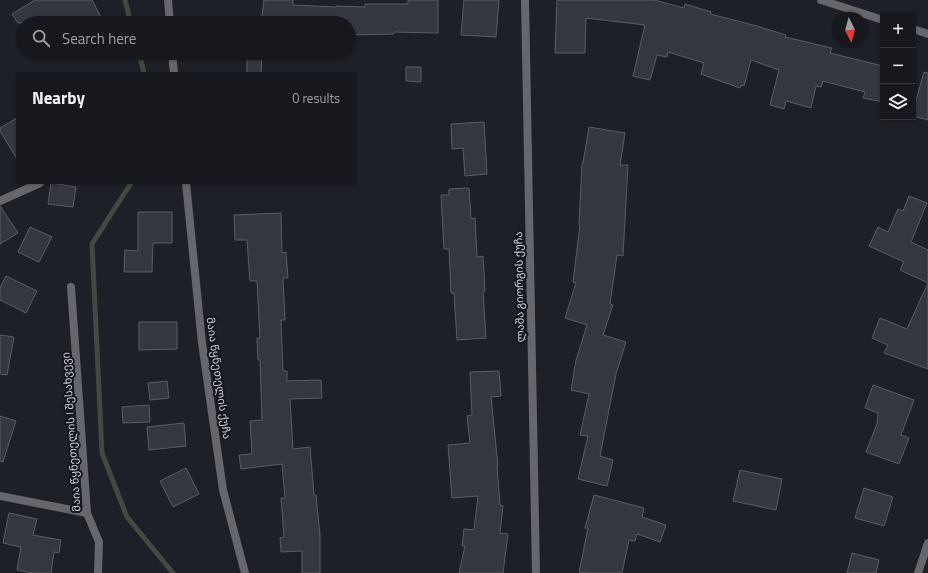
<!DOCTYPE html>
<html lang="en">
<head>
<meta charset="utf-8">
<style>
  :root { --surface:#16181e; --page:#1f2127; --text:#f1f3f6; --muted:#9ea0a4; --line:#35373c }
  body { margin:0; font-family:"Titillium Web","Noto Sans Georgian",sans-serif; background:var(--page); color:var(--text) }
  .controls { position:absolute; right:12px; top:12px; display:grid; overflow:hidden; border-radius:0px; box-shadow:0 1px 3px #0004 }
  .controls button { width:36px; height:36px; display:grid; place-items:center; padding:0; border:0; border-bottom:1px solid var(--line); background:var(--surface); color:var(--text); font:20px sans-serif }
  .compass { position:absolute; left:832px; top:12px; width:36px; height:36px; border-radius:50%; background:var(--surface); box-shadow:0 1px 3px #0004; rotate:174deg }
  .list { margin:0; padding:0; list-style:none }
  h2 { display:flex; justify-content:space-between; align-items:center; height:52px; margin:0; padding:0 16px; font-size:17px }
  h2 small { font-size:13px; font-weight:400; color:var(--muted) }
  .icon { flex:none; width:22px; height:22px; fill:none; stroke:currentColor; stroke-width:2; stroke-linecap:round; stroke-linejoin:round }
  .map { position:relative; flex:none; width:928px; height:573px; overflow:hidden }
  .search { position:absolute; background:var(--surface); box-shadow:0 1px 3px #0004; left:16px; top:16px; width:340px; height:44px; display:flex; align-items:center; gap:10px; box-sizing:border-box; padding:0 14px; border-radius:22px; color:var(--muted); font-size:15px }
  .panel { position:absolute; background:var(--surface); box-shadow:0 1px 3px #0004; left:16px; top:72px; width:340px; height:112px; border-radius:0px }
  .map>svg:first-child { display:block }
  .lines { fill:none; stroke-linecap:round; stroke-linejoin:round }
  .stream { stroke:#3f4a41; stroke-width:5 }
  .building { fill:#343740; stroke:#5a5c66 }
  .minor { stroke:#66676c; stroke-width:8 }
  .tertiary { stroke:#66676c; stroke-width:8 }
  .labels { text-anchor:middle; dominant-baseline:central; stroke-width:4; stroke-linejoin:round; paint-order:stroke }
  .street-label { font-size:11px; fill:#d1d2d8; stroke:#15171f }
</style>
</head>
<body>
<div class="map">
<svg width="928" height="573" viewBox="0 0 928 573">
  <rect width="100%" height="100%" fill="#1e2028"/>
  <g class="lines">
    <g class="stream">
      <path d="M 125,0 L 131,23"/>
      <path d="M 139,53 L 144,73"/>
      <path d="M 131,183 L 92,244 L 102,453 L 127,517 L 173,573"/>
    </g>
  </g>
  <g class="building">
    <path d="M 35,0 L 92,0 L 104,23 L 18,23 L 12,14 Z"/>
    <path d="M 264,0 L 293,0 L 293,5 L 336,7 L 336,6 L 365,7 L 365,4 L 408,4 L 408,0 L 438,0 L 438,33 L 394,32 L 394,34 L 349,35 L 349,23 L 261,23 Z"/>
    <path d="M 464,0 L 499,0 L 496,37 L 461,35 Z"/>
    <path d="M 557,0 L 654,0 L 684,8 L 685,4 L 711,12 L 710,14 L 757,26 L 786,35 L 785,37 L 832,48 L 830,53 L 883,66 L 883,102 L 863,98 L 865,92 L 823,81 L 821,87 L 816,86 L 811,108 L 786,101 L 784,109 L 770,105 L 779,70 L 751,60 L 744,86 L 741,85 L 740,88 L 701,74 L 704,63 L 668,52 L 667,57 L 657,55 L 650,80 L 633,76 L 645,25 L 586,18 L 585,53 L 555,53 Z"/>
    <path d="M 247,57 L 262,58 L 261,73 L 247,73 Z"/>
    <path d="M 406,67 L 421,67 L 421,82 L 406,81 Z"/>
    <path d="M 924,72 L 928,73 L 928,120 L 913,116 L 913,111 Z"/>
    <path d="M 17,118 L 17,159 L 0,131 L 0,128 Z"/>
    <path d="M 484,122 L 487,174 L 465,176 L 463,148 L 452,149 L 451,124 Z"/>
    <path d="M 589,127 L 625,133 L 620,165 L 628,165 L 623,256 L 617,255 L 610,304 L 613,305 L 603,335 L 626,342 L 616,374 L 600,456 L 613,460 L 607,486 L 578,479 L 588,436 L 580,435 L 589,394 L 571,390 L 576,360 L 587,325 L 565,318 L 576,283 L 573,282 L 580,225 L 579,225 L 582,163 L 583,163 Z"/>
    <path d="M 51,183 L 76,187 L 73,207 L 48,204 Z"/>
    <path d="M 469,188 L 471,219 L 475,218 L 477,257 L 483,256 L 485,291 L 483,292 L 486,338 L 457,340 L 454,293 L 451,293 L 449,249 L 444,249 L 441,195 L 449,195 L 449,189 Z"/>
    <path d="M 909,196 L 927,203 L 911,242 L 928,250 L 928,369 L 884,353 L 888,345 L 872,338 L 880,318 L 907,329 L 928,283 L 900,270 L 904,262 L 869,246 L 878,227 L 888,232 L 898,209 L 903,211 Z"/>
    <path d="M 0,206 L 18,233 L 0,244 Z"/>
    <path d="M 138,212 L 172,212 L 172,243 L 153,243 L 152,272 L 124,272 L 125,250 L 138,251 Z"/>
    <path d="M 281,213 L 282,253 L 286,252 L 288,278 L 283,278 L 285,320 L 281,320 L 283,371 L 287,371 L 287,381 L 321,380 L 322,398 L 290,399 L 293,449 L 310,447 L 314,495 L 316,495 L 320,535 L 320,573 L 302,573 L 302,551 L 281,552 L 280,538 L 284,537 L 281,498 L 285,498 L 282,464 L 241,469 L 239,455 L 252,454 L 250,421 L 262,420 L 260,360 L 258,360 L 257,338 L 260,338 L 257,281 L 250,281 L 247,240 L 235,240 L 234,215 Z"/>
    <path d="M 30,227 L 52,237 L 39,262 L 18,252 Z"/>
    <path d="M 6,276 L 37,291 L 26,313 L 0,300 L 0,288 Z"/>
    <path d="M 139,322 L 177,322 L 177,349 L 139,350 Z"/>
    <path d="M 0,335 L 14,337 L 7,375 L 0,374 Z"/>
    <path d="M 499,371 L 501,396 L 491,397 L 498,466 L 497,466 L 500,505 L 503,506 L 500,533 L 508,534 L 503,573 L 459,573 L 465,546 L 462,546 L 464,529 L 474,530 L 478,496 L 452,498 L 448,445 L 470,443 L 467,416 L 472,415 L 470,372 Z"/>
    <path d="M 167,381 L 169,398 L 150,400 L 148,383 Z"/>
    <path d="M 873,385 L 914,400 L 901,435 L 909,438 L 899,464 L 866,452 L 877,424 L 878,413 L 865,408 Z"/>
    <path d="M 149,405 L 150,422 L 123,423 L 122,407 Z"/>
    <path d="M 0,416 L 16,421 L 3,462 L 0,461 Z"/>
    <path d="M 184,423 L 186,446 L 149,450 L 147,427 Z"/>
    <path d="M 186,468 L 199,494 L 173,507 L 160,481 Z"/>
    <path d="M 740,470 L 782,479 L 776,510 L 733,501 Z"/>
    <path d="M 864,488 L 893,497 L 884,526 L 855,518 Z"/>
    <path d="M 594,495 L 644,508 L 642,517 L 666,525 L 660,542 L 637,534 L 635,541 L 629,540 L 622,573 L 587,573 L 579,572 L 588,528 L 585,528 Z"/>
    <path d="M 9,513 L 37,519 L 33,535 L 61,540 L 59,553 L 54,552 L 51,573 L 33,573 L 17,570 L 21,547 L 3,543 Z"/>
    <path d="M 852,553 L 879,560 L 876,573 L 847,573 Z"/>
  </g>
  <g class="lines">
    <g class="minor">
      <path d="M 168,0 L 170,23"/>
      <path d="M 525,0 L 536,573"/>
      <path d="M 172,53 L 174,73"/>
      <path d="M 186,183 L 202,343 L 223,490 L 245,573"/>
      <path d="M 0,201 L 40,183"/>
      <path d="M 71,287 L 87,513 L 99,542 L 98,573"/>
      <path d="M 0,496 L 87,513"/>
      <path d="M 918,573 L 928,543"/>
    </g>
    <g class="tertiary">
      <path d="M 821,0 L 883,20"/>
      <path d="M 913,29 L 928,34"/>
    </g>
  </g>
  <g class="labels">
    <g class="street-label">
      <text transform="translate(519 287) rotate(-91)">ლაშა გიორგის ქუჩა</text>
      <text transform="translate(219 378) rotate(82)">მაია წყნეთელის ქუჩა</text>
      <text transform="translate(71 432) rotate(-94)">მაია წყნეთელის I შესახვევი</text>
    </g>
  </g>
</svg>
<div class="controls">
<button>+</button>
<button>−</button>
<button><svg class="icon" aria-label="layers" viewBox="0 0 24 24"><path d="M12 4l9 5-9 5-9-5zM3 14l9 5 9-5"/></svg></button>
</div>
<svg class="compass" viewBox="-18 -18 36 36"><path d="M0-13l5 13h-10z" fill="#e53935"/><path d="M0 13l5-13h-10z" fill="#9ea0a4"/></svg>
<div class="search"><svg class="icon" aria-label="search" viewBox="0 0 24 24"><circle cx="10" cy="10" r="6"/><path d="M15 15l6 6"/></svg>Search here</div>
<section class="panel">
<h2>Nearby<small>0 results</small></h2>
<ul class="list">
</ul>
</section>
</div>
</body>
</html>
